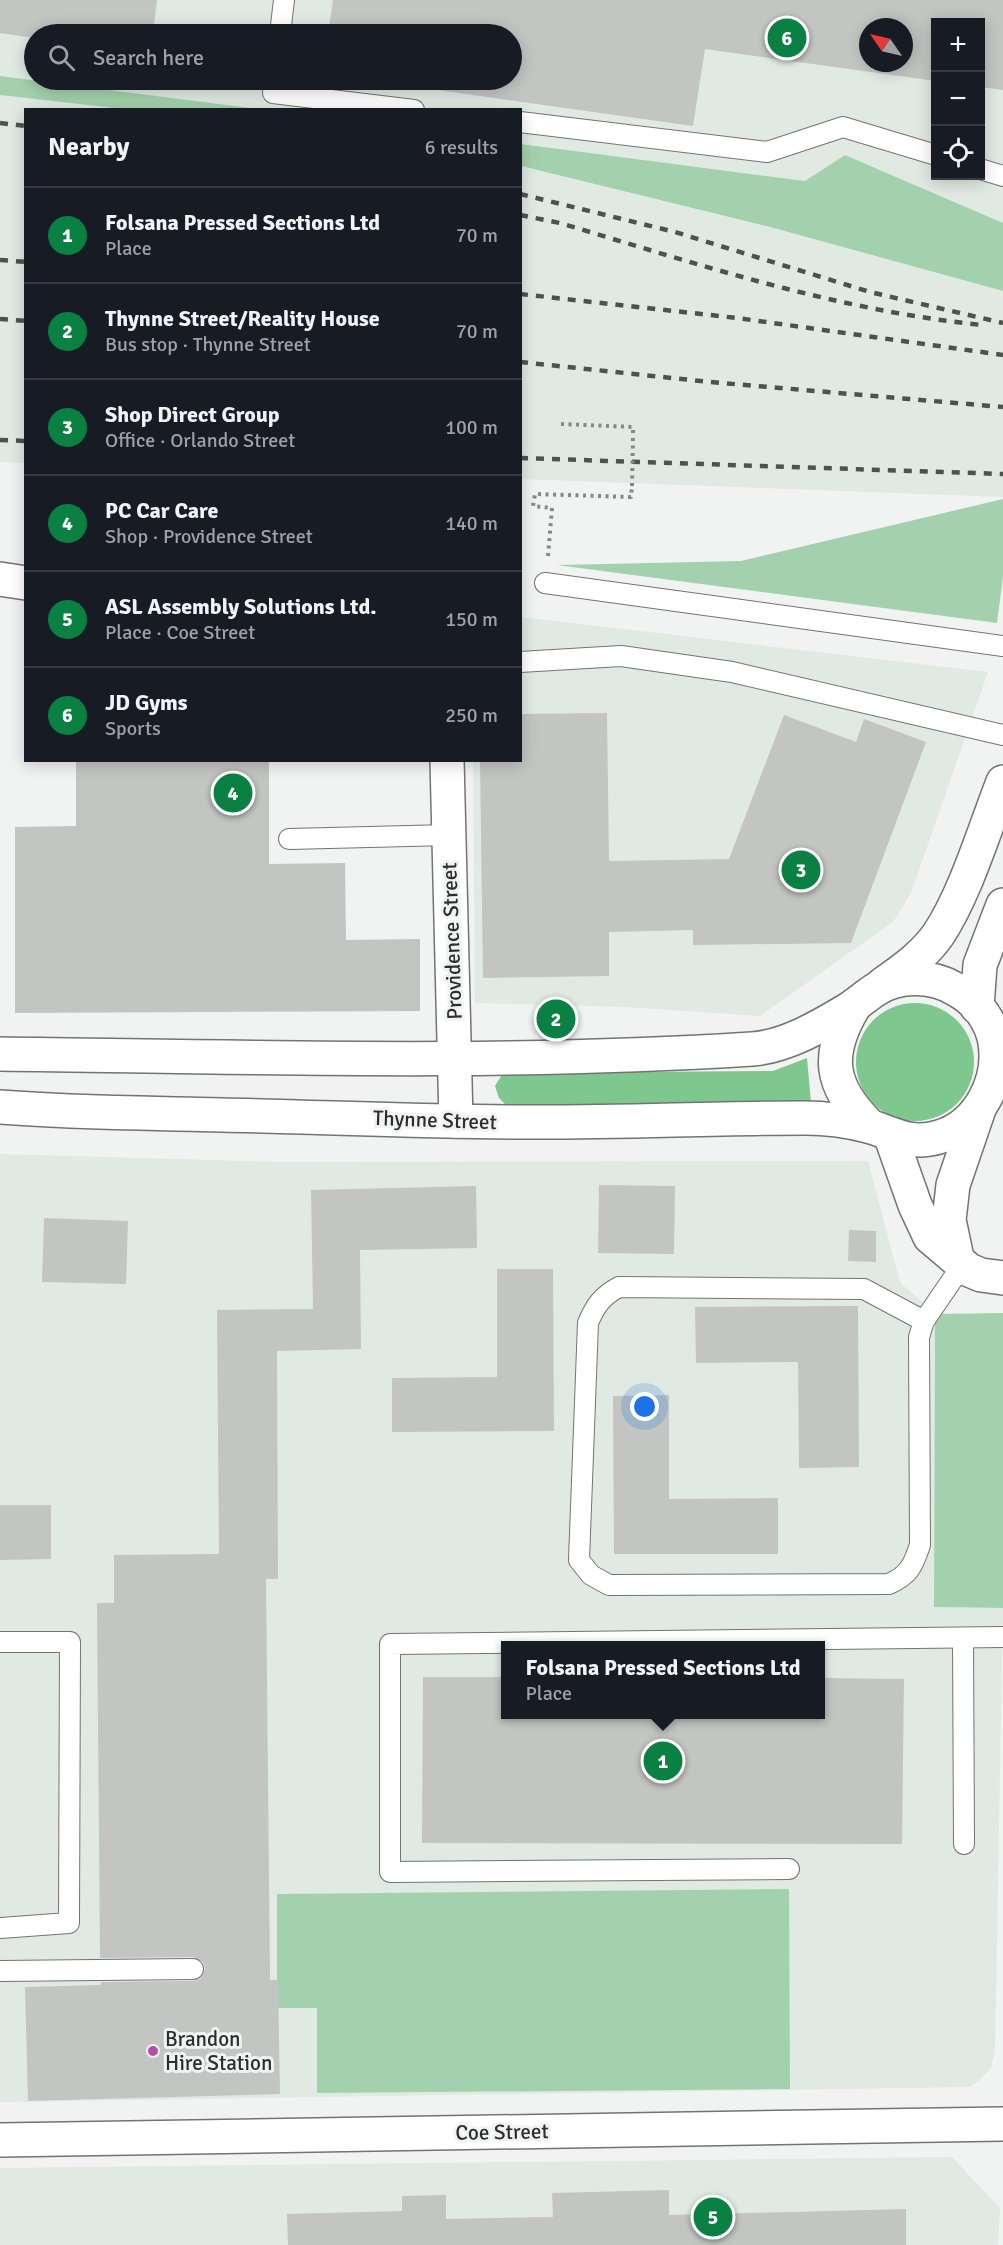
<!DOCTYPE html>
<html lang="en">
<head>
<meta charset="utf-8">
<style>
  :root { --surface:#171b24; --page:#20242c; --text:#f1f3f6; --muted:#9ea1a6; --line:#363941; --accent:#0b8043 }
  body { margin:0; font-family:Signika,sans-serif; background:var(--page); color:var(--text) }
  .controls { position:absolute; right:18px; top:18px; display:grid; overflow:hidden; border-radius:0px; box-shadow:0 3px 15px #0003 }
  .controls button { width:54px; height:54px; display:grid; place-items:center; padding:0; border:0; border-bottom:2px solid var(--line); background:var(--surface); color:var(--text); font:30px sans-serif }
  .compass { position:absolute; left:859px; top:18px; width:54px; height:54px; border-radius:50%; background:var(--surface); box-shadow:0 3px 15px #0003; rotate:304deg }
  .you { position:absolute; left:645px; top:1407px; width:21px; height:21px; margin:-15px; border:4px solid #fff; border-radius:50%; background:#1a73e8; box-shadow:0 0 0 9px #1a73e833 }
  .badge { display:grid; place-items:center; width:39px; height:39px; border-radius:50%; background:var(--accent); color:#fff; font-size:20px; font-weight:700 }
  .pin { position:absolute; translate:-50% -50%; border:3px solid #fff; box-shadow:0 2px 6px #0006 }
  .popup { position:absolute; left:501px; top:1641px; width:324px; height:78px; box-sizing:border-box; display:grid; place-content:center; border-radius:0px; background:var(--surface); filter:drop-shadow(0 2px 4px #0005); font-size:20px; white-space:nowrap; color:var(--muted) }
  .popup b { font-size:22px; color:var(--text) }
  .popup::after { content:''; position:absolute; left:50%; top:100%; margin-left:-12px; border:12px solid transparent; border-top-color:var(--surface) }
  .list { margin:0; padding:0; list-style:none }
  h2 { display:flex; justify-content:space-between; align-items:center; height:78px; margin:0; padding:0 24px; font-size:26px }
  h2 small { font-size:20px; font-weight:400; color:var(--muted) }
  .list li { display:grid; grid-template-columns:39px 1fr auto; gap:18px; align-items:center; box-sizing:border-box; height:96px; padding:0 24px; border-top:2px solid var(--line) }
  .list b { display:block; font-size:22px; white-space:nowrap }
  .list p { margin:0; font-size:20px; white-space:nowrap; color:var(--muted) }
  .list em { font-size:20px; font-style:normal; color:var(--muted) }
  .icon { flex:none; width:33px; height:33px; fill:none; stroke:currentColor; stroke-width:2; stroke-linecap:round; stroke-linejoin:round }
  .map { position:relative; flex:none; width:1003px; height:2245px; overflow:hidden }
  .search { position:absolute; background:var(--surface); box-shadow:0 3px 15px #0003; left:24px; top:24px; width:498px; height:66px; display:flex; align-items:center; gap:15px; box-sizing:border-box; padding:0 21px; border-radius:33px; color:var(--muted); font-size:22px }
  .panel { position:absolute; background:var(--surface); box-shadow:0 3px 15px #0003; left:24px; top:108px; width:498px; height:654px; border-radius:0px }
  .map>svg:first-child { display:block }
  .built { fill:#e0eae2; fill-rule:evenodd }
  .green { fill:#a4d1ad }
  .forest { fill:#7ec88f }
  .building { fill:#c2c5c2; fill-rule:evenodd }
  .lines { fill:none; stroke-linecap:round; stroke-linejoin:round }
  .service-casing { stroke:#727472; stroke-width:22 }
  .minor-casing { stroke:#727472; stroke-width:36 }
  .tertiary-casing { stroke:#727472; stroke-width:36 }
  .path { stroke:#858886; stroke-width:4; stroke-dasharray:3 4.5; stroke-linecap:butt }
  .service { stroke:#fff; stroke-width:20 }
  .minor { stroke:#fff; stroke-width:33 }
  .tertiary { stroke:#fff; stroke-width:33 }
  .rail { stroke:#4f5150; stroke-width:4.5; stroke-dasharray:8 8; stroke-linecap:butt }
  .path-bridge { stroke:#858886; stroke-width:4; stroke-dasharray:3 4.5; stroke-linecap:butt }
  .poi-dot { fill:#b54cae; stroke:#f0f3f1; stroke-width:2 }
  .labels { text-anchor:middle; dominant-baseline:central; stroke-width:6; stroke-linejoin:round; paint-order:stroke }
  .street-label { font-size:21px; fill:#2c2e2d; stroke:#f0f3f1 }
  .poi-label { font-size:21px; fill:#2c2e2d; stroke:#f0f3f1; text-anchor:start }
</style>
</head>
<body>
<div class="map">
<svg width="1003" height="2245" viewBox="0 0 1003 2245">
  <rect width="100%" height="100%" fill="#f0f3f1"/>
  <g class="built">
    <path d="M 0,0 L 1003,0 L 1003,223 L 845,155 L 805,181 L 521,144 L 520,110 L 258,110 L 0,76 ZM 936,22 L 980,22 L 980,176 L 936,176 ZM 868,27 L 904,27 L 904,63 L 868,63 ZM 34,34 L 512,34 L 512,80 L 34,80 Z"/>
    <path d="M 0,95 L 132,109 L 26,110 L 25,463 L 0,462 Z"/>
    <path d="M 520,166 L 770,227 L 1003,291 L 1003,497 L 521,479 Z"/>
    <path d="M 521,617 L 988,672 L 911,893 L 893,922 L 760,1016 L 626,1007 L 475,1003 L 473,761 L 520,760 Z"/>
    <path d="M 0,1154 L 281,1162 L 868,1161 L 900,1282 L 935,1314 L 934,1607 L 1003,1608 L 995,2050 L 991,2068 L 981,2079 L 969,2087 L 0,2102 ZM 506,1646 L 820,1646 L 820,1714 L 506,1714 Z"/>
    <path d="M 952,2157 L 1000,2208 L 998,2245 L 0,2245 L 0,2168 Z"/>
  </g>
  <g class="green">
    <path d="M 0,76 L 258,109 L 132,110 L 0,95 Z"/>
    <path d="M 521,144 L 805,181 L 845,155 L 1003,223 L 1003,291 L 770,227 L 521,166 Z"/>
    <path d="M 1003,499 L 1003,577 L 997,623 L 557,565 L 741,561 Z"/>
    <path d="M 1003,1313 L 1003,1608 L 934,1607 L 935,1314 Z"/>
    <path d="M 789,1889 L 790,2089 L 317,2093 L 317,2008 L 277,2008 L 277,1894 Z"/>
  </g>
  <g class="forest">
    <circle cx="915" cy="1062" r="59"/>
    <path d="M 807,1058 L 811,1102 L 508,1107 L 499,1098 L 495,1086 L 503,1073 L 773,1071 Z"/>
  </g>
  <g class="building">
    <path d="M 0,0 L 157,0 L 153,34 L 34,34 L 34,38 L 0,33 Z"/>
    <path d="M 333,0 L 1003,0 L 1003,90 L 981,87 L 981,22 L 936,22 L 936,81 L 705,49 L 693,126 L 367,80 L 512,80 L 512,34 L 328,34 ZM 868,27 L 904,27 L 904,63 L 868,63 Z"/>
    <path d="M 607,713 L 609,861 L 729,859 L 784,715 L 856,742 L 864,719 L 926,742 L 851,943 L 693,945 L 693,930 L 609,932 L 609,976 L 483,978 L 480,760 L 520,760 L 520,714 Z"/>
    <path d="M 76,760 L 269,760 L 269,864 L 345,863 L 346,940 L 420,939 L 420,1011 L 15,1013 L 15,827 L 76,826 Z"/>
    <path d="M 599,1185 L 675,1186 L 674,1254 L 598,1253 Z"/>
    <path d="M 476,1186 L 477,1248 L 360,1250 L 361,1349 L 277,1351 L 278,1579 L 266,1579 L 270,1980 L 278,1980 L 280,2094 L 28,2101 L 25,1987 L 101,1985 L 101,1982 L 193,1981 L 200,1979 L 205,1969 L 203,1962 L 193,1957 L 100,1958 L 97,1603 L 114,1603 L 114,1555 L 219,1554 L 217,1310 L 313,1309 L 311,1190 Z"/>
    <path d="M 44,1218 L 128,1221 L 126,1284 L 42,1282 Z"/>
    <path d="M 849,1230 L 876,1231 L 876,1262 L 848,1261 Z"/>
    <path d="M 497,1269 L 553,1269 L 554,1431 L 392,1432 L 392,1378 L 497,1377 Z"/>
    <path d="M 858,1306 L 859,1467 L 799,1468 L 798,1362 L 696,1363 L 695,1307 Z"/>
    <path d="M 669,1395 L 669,1499 L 778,1498 L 778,1554 L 614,1554 L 613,1396 Z"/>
    <path d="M 0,1505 L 51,1505 L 51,1559 L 0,1560 Z"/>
    <path d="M 423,1677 L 506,1677 L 506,1714 L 820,1714 L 820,1678 L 904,1679 L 902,1844 L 422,1843 Z"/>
    <path d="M 669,2190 L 669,2215 L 906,2209 L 906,2245 L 288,2245 L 287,2214 L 402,2211 L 402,2196 L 446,2195 L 446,2219 L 553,2217 L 552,2193 Z"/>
  </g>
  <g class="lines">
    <g class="service-casing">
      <g id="service">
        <path d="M 280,34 L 284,0"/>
        <path d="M 274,80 L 273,93 L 414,110"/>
        <path d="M 520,122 L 767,152 L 843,127 L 936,155"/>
        <path d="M 980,169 L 1003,176"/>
        <path d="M 545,583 L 1003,646"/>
        <path d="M 520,662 L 621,656 L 732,672 L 1003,735"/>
        <path d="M 289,839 L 449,835"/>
        <path d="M 924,1321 L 864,1289 L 619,1287 C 602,1296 595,1306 588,1323 L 579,1560 L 591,1575 L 609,1585 L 889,1584 C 909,1575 913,1566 920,1545 L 919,1337 L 924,1321 L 963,1264"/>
        <path d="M 963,1638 L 964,1844"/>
        <path d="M 0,1642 L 70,1642 L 69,1923 L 0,1928"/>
        <path d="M 789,1869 L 390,1872 L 390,1644 L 1003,1637"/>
        <path d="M 0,1971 L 193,1969"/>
      </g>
    </g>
    <g class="minor-casing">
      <g id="minor">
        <path d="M 0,579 L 26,583"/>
        <path d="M 447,760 L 456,1121"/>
        <path d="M 891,1137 L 915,1205 L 930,1237 L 969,1270 L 981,1275 L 1003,1278"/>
        <path d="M 957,1258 L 949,1220 L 953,1185 L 978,1112"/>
        <path d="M 0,2140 L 1003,2124"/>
      </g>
    </g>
    <g class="tertiary-casing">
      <g id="tertiary">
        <path d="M 883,984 C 903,970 924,955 938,935 C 965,895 985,828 1003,782"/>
        <path d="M 855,1005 C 825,1054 829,1086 870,1126"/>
        <path d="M 977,1007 L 980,965 L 1003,905"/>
        <path d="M 0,1054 C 250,1057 502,1065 752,1049 C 785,1047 821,1026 849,1009 C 858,1003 866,996 875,990 C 898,975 931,975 955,989 C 974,999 988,1016 994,1037 C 1003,1078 980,1125 939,1137 C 909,1146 894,1133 868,1126 C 848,1121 824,1118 805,1118 C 709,1118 614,1123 519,1122 C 420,1122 321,1117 222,1115 C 148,1113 74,1113 0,1107"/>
      </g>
    </g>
    <g class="path">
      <path d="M 561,424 L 633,427 L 633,437"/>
      <path d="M 548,556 L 552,508 L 533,506 L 535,494 L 631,497 L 632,486"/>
    </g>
    <use href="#service" class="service"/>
    <use href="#minor" class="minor"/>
    <use href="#tertiary" class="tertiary"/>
    <g class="rail">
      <path d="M 0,123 L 26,126"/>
      <path d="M 520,194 L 675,232 L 870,292 L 1003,323"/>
      <path d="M 520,215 L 560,223 C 701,265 835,310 982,325"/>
      <path d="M 0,260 L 26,262"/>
      <path d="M 520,294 L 737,318 L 1003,355"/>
      <path d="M 0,319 L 26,321"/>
      <path d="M 520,362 L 710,382 L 1003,407"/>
      <path d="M 0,440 L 26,441"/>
      <path d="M 520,458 L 1003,474"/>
    </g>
    <path class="path-bridge" d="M 632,486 L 633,437"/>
  </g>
  <circle class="poi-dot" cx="153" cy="2051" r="6"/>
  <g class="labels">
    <g class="street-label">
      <text transform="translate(452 941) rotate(-92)">Providence Street</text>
      <text transform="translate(435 1120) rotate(2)">Thynne Street</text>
      <text transform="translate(502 2132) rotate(-1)">Coe Street</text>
    </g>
    <g class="poi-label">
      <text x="165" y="2039">Brandon<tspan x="165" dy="24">Hire Station</tspan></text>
    </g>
  </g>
</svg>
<div class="controls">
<button>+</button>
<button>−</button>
<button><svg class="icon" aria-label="locate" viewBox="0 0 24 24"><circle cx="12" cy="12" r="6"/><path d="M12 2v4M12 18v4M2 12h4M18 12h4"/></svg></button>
</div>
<svg class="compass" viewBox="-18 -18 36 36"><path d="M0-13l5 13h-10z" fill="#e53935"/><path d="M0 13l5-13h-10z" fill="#9ea1a6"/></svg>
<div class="you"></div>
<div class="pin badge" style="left:663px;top:1761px">1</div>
<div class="popup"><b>Folsana Pressed Sections Ltd</b>Place</div>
<div class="pin badge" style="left:556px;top:1019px">2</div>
<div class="pin badge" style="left:801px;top:870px">3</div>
<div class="pin badge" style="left:233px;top:793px">4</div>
<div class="pin badge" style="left:713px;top:2217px">5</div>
<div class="pin badge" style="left:787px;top:38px">6</div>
<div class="search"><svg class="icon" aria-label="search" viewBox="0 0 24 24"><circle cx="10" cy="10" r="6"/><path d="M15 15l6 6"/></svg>Search here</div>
<section class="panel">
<h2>Nearby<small>6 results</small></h2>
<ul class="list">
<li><span class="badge">1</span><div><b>Folsana Pressed Sections Ltd</b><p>Place</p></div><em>70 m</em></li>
<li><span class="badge">2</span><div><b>Thynne Street/Reality House</b><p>Bus stop · Thynne Street</p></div><em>70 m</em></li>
<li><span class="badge">3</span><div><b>Shop Direct Group</b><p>Office · Orlando Street</p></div><em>100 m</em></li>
<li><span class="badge">4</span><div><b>PC Car Care</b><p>Shop · Providence Street</p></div><em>140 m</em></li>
<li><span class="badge">5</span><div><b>ASL Assembly Solutions Ltd.</b><p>Place · Coe Street</p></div><em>150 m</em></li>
<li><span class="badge">6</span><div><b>JD Gyms</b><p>Sports</p></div><em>250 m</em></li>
</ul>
</section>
</div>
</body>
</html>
